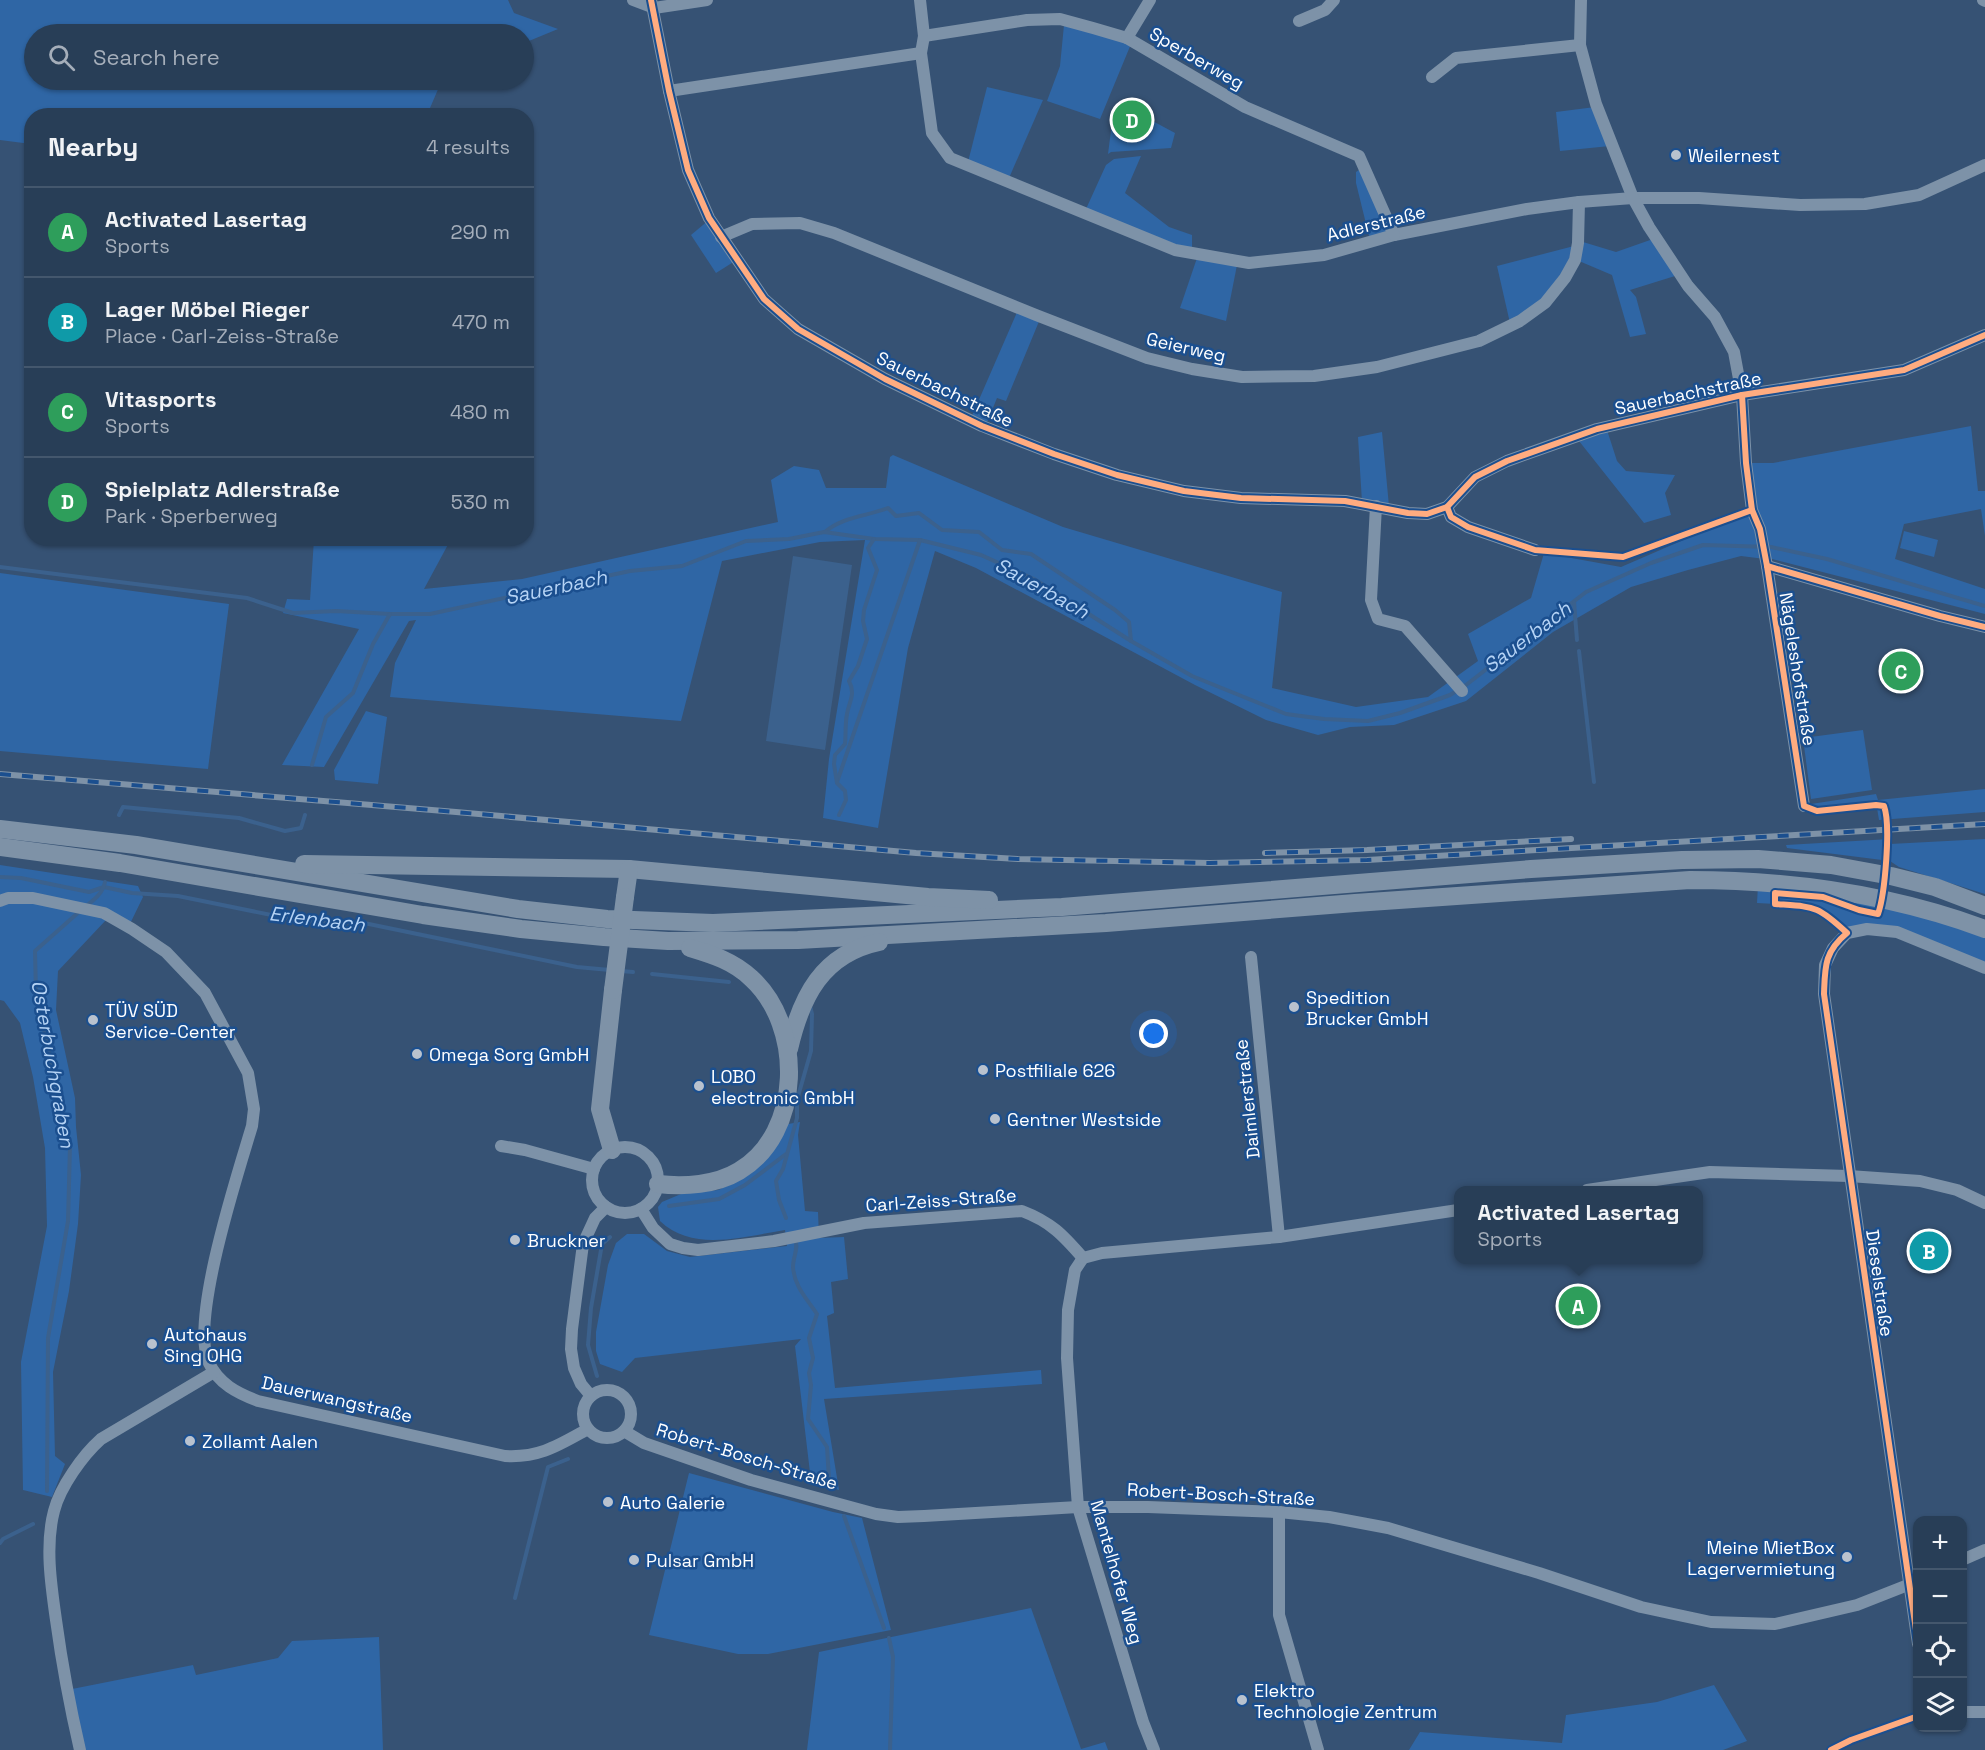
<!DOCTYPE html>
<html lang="en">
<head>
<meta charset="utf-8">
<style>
  :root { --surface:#283e57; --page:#344961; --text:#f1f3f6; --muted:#a5aeba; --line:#44576d; --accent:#b9c2ce }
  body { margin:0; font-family:"Space Grotesk",sans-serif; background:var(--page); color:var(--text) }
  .controls { position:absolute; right:18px; bottom:18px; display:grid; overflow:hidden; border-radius:12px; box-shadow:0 2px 4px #0004 }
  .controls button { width:54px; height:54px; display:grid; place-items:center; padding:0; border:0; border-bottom:2px solid var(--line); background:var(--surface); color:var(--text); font:30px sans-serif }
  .you { position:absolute; left:1154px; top:1034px; width:21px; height:21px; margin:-15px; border:4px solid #fff; border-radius:50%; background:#1a73e8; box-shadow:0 0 0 9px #1a73e833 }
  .badge { display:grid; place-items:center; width:39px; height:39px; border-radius:50%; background:var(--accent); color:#fff; font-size:20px; font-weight:700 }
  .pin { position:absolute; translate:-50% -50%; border:3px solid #fff; box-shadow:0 2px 6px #0006 }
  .popup { position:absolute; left:1454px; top:1186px; width:249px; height:78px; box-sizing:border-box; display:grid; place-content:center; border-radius:12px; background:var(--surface); filter:drop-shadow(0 2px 4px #0005); font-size:20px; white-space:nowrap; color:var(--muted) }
  .popup b { font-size:22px; color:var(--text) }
  .popup::after { content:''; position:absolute; left:50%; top:100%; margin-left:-12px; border:12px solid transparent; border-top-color:var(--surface) }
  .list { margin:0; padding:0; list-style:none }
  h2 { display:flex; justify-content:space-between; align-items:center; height:78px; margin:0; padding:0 24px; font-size:26px }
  h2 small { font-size:20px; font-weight:400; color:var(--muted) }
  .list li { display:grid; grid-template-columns:39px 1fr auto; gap:18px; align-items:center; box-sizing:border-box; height:90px; padding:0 24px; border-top:2px solid var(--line) }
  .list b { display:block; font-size:22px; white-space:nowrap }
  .list p { margin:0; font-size:20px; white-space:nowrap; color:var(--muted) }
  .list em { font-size:20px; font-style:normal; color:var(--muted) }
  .icon { flex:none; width:33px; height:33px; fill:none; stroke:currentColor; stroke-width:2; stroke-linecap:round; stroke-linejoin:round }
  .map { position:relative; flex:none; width:1985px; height:1750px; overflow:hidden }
  .search { position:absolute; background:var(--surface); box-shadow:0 2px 4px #0004; left:24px; top:24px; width:510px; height:66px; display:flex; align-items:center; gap:15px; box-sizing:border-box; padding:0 21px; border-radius:33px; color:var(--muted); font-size:22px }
  .panel { position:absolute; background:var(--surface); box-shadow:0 2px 4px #0004; left:24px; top:108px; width:510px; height:438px; border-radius:24px }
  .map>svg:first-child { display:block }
  .green { fill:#2f66a5 }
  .water { fill:#3b618d }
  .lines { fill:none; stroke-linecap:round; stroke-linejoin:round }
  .stream { stroke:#3b618d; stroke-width:4 }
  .minor { stroke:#7d92a8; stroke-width:12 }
  .highway { stroke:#7e92a7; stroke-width:18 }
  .rail-casing { stroke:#7e92a7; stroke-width:6 }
  .rail { stroke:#1b4f8f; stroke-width:4; stroke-dasharray:11; stroke-linecap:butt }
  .highway-bridge { stroke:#7e92a7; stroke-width:18 }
  .cycleway-casing { stroke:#1b4f8f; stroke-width:10 }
  .cycleway { stroke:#ffac80; stroke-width:6 }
  .poi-dot { fill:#b9c2ce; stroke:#1b4f8f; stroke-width:2 }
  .labels { text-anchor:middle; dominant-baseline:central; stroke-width:5; stroke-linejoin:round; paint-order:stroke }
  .street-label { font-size:18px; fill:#fff; stroke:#1b4f8f }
  .poi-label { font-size:18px; fill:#fff; stroke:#1b4f8f; text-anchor:start }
  .water-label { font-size:20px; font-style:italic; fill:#b5d3f5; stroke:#1b4f8f }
</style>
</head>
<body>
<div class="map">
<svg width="1985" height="1750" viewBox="0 0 1985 1750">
  <rect width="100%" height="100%" fill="#365274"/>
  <g class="green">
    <path d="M 0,0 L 508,0 L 514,13 L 558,29 L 524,43 L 524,34 L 34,34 L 34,80 L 442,80 L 427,115 L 32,116 L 31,144 L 0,140 Z"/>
    <path d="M 1064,25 L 1131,44 L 1100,119 L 1047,101 L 1060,66 Z"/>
    <path d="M 987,87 L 1043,100 L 1009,178 L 968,162 Z"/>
    <path d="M 1119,103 L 1175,133 L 1171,148 L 1111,152 L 1108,154 L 1114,107 Z"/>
    <path d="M 1595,107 L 1610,146 L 1560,151 L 1556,112 Z"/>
    <path d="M 1141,156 L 1125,193 L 1169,227 L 1192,235 L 1192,251 L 1086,209 L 1106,165 L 1114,159 Z"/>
    <path d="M 1362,168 L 1392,234 L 1370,240 L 1356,183 L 1356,172 Z"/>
    <path d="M 709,220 L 735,261 L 716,273 L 691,235 Z"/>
    <path d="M 1653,239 L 1675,276 L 1630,290 L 1636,297 L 1646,334 L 1630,337 L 1612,275 L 1579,261 L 1583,242 L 1616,252 Z"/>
    <path d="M 1574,246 L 1572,260 L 1542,301 L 1510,323 L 1497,266 Z"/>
    <path d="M 1197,258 L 1237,265 L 1226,321 L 1180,308 Z"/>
    <path d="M 1018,310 L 1040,319 L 1006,401 L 997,398 L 986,425 L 971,418 Z"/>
    <path d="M 1971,426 L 1978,491 L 1985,491 L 1985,536 L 1981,509 L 1904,524 L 1895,559 L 1985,589 L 1985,614 L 1768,558 L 1755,509 L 1749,463 L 1773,463 Z"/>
    <path d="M 1607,430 L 1617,461 L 1626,471 L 1675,475 L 1665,493 L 1671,515 L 1644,523 L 1579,441 Z"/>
    <path d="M 1382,432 L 1389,506 L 1362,502 L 1358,437 Z"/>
    <path d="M 893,455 L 1063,527 L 1282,592 L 1272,688 L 1356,707 L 1428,697 L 1478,661 L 1468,634 L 1531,598 L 1544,553 L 1621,567 L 1748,512 L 1765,559 L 1741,556 L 1688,570 L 1631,587 L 1553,632 L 1466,701 L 1394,725 L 1350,727 L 1318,735 L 1266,720 L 1195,685 L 976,568 L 935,551 L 908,648 L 878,828 L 823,818 L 829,759 L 865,540 L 820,542 L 722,561 L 681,721 L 390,697 L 395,663 L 416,620 L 409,621 L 324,767 L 282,765 L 359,629 L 283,613 L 287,599 L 310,600 L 314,539 L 451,539 L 424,589 L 522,579 L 778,522 L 771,480 L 794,466 L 819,470 L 826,488 L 886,488 L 890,457 Z"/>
    <path d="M 1904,531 L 1938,540 L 1934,557 L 1900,548 Z"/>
    <path d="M 0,573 L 229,604 L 208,769 L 0,751 Z"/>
    <path d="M 366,711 L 387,717 L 378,784 L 335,780 L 334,770 Z"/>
    <path d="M 1863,730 L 1872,790 L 1811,799 L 1803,738 Z"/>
    <path d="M 1985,789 L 1985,812 L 1879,820 L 1876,802 L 1817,809 L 1811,804 L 1876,794 L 1878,800 Z"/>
    <path d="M 1890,839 L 1890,844 L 1985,839 L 1985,894 L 1899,867 L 1890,861 L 1787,848 L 1786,845 Z"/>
    <path d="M 0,865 L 138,886 L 143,897 L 126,932 L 106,920 L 58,971 L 56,1010 L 75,1098 L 76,1127 L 81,1175 L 78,1224 L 69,1291 L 53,1372 L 55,1456 L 65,1464 L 52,1497 L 23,1490 L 21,1362 L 47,1226 L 45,1148 L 33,1077 L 20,1023 L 4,1001 L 0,1000 Z"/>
    <path d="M 1758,885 L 1900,909 L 1985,936 L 1985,968 L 1897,932 L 1847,933 L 1827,914 L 1810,906 L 1757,903 Z"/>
    <path d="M 800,1122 L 798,1135 L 805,1211 L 818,1212 L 819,1238 L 844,1237 L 848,1279 L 831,1282 L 834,1313 L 827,1316 L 835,1388 L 1041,1370 L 1042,1384 L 824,1399 L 839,1490 L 811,1481 L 795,1346 L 801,1339 L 635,1358 L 622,1372 L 600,1364 L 596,1351 L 596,1332 L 608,1265 L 616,1243 L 627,1234 L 644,1234 L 667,1251 L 690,1257 L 787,1246 L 785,1230 C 745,1236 693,1253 660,1221 L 658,1207 L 662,1202 L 681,1194 L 718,1190 L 734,1183 L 788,1124 Z"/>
    <path d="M 689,1473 L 833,1512 L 862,1518 L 891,1630 L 768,1654 L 738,1654 L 649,1635 Z"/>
    <path d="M 1031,1608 L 1081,1749 L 1105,1742 L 1108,1750 L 807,1750 L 819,1652 Z"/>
    <path d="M 379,1637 L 383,1750 L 80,1750 L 67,1690 L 193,1665 L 196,1675 L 278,1658 L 292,1641 Z"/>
    <path d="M 1714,1685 L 1747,1741 L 1723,1750 L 1409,1750 L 1420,1732 L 1562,1743 L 1566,1715 L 1657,1702 Z"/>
  </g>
  <path class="water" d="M 793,556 L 852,565 L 825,750 L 766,741 Z"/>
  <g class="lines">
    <g class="stream">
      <path d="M 825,532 C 841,517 868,516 888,508 L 896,516 L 919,513 L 942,530 L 979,532 L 1002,550 L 1031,554 L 1115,610 L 1129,622 L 1131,641"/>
      <path d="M 0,567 L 247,598 L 293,613 L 336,611 L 390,614 L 430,614 L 630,571 L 682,566 L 746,541 L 789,539 L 824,532 L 874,539 L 920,540 L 981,555 L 1034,579 L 1131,641 L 1192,676 L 1286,714 L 1324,719 L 1368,721 L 1400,713 L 1450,695 L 1466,685 L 1586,592 L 1651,563 L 1703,545 L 1771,547 L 1827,559 L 1985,606"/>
      <path d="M 1574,602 L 1577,640"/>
      <path d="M 1579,651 L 1594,782"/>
      <path d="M 312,765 L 326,717 L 353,693 L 373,644 L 390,614"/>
      <path d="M 837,782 L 920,540"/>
      <path d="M 119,815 L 123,807 L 239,818 L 285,831 L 301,828 L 305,815"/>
      <path d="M 839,815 L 846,800 L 845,791 L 837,783 L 834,764 L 835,755 L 845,744 C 846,734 845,724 847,714 C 849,702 856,694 849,681 L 858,666 L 867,639 L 863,621 L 864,610 L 877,570 L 868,548 L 874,539"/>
      <path d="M 0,877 L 21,878 L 89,892 L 104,887 L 132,893 L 178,896 L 301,921 L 364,923 L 577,967 L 610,970"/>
      <path d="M 86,906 C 94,900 103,893 105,882"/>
      <path d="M 621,971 L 633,972"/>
      <path d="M 652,974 L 729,982"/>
      <path d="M 669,1206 L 719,1199 L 745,1185 L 786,1154"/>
      <path d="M 786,1218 L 779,1200 L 776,1181 L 783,1169 L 797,1118 L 797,1100 L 811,1051 L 812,1014 L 810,1006"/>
      <path d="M 795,1239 C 799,1249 793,1256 793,1267 C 794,1286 807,1299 817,1314 L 809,1338 L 813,1358 L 809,1373 L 811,1385 L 808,1419 L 827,1447 L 829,1479"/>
      <path d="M 597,1376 L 588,1345 L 591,1308 L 602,1244 L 610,1237"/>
      <path d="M 47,1491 L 48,1338 L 68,1221 L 70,1146 L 36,993 L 35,951 L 80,911"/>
      <path d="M 844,1516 L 884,1628"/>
      <path d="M 0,1543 L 3,1539 L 33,1524"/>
      <path d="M 515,1598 L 548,1467 L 568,1459"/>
      <path d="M 889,1638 L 893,1657 L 890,1750"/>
    </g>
    <g class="minor">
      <path d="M 633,0 L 654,8 L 707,0"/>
      <path d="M 651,0 L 669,91 L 688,170 L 709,218 L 764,299 L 798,329 L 885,379 L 982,426 L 1054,454 L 1117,475 L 1184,491 L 1241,498 L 1345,501 L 1408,513 L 1427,514 L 1447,507 L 1475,477 L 1507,461 L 1597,429 L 1742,395 L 1904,370 L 1985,335"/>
      <path d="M 920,0 L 924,36 L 921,53 L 932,133 L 950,158 L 1175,250 L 1249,263 L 1324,255 L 1394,235 L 1527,209 L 1579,202 L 1633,198 L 1699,198 L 1800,205 L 1865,204 L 1919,195 L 1985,165"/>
      <path d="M 1581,0 L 1580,45 L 1596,104 L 1633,198 L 1649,227 L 1688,286 L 1715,317 L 1734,352 L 1742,395 L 1746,463 L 1752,510 L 1760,529 L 1767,566 L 1804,806"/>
      <path d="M 1983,0 L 1985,1"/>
      <path d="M 1299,21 L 1325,10 L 1334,0"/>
      <path d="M 924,36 L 1027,20 L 1060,19 L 1093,28 L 1127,38 L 1245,107 L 1359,156 L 1394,235"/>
      <path d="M 1127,38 L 1150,0"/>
      <path d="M 1432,77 L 1456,58 L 1580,45"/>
      <path d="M 669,91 L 921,53"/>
      <path d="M 721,237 L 752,224 L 800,223 L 834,233 L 1036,315 L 1147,358 L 1192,369 L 1242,377 L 1314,376 L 1377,367 L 1479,341 L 1520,321 L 1545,303 L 1565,278 L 1575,260 L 1578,243 L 1579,202"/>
      <path d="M 1376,506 L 1371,600 L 1378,619 L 1405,626 L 1462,691"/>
      <path d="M 1447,507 L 1451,517 L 1468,527 L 1535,550"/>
      <path d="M 1767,566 L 1940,616 L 1985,627"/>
      <path d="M 0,901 L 8,898 L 33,898 L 104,913 L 132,929 L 166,952 L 205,993 L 248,1073 L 254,1109 L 252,1126 C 238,1173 189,1322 209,1363 C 219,1384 237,1393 258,1401 L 505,1456 C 540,1458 559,1445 588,1429"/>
      <path d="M 1251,957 L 1279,1237"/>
      <path d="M 501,1146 L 525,1150 L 594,1169"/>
      <circle cx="625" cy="1180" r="33"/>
      <path d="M 1587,1190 L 1710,1172 L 1849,1176 L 1920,1181 L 1957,1190 L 1985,1203"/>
      <path d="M 641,1209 L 653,1228 L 670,1244 L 683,1248 L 698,1250 L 774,1241 L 864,1223 L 1022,1211 C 1051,1222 1063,1235 1083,1258"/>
      <path d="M 1083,1258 L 1075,1270 L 1068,1310 L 1067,1358 L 1078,1507 L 1143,1722 L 1154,1750"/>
      <path d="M 1083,1258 L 1102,1253 L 1279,1237 L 1458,1210"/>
      <circle cx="607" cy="1414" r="24"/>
      <path d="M 591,1396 L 581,1384 L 574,1368 L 571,1349 L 572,1329 L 583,1244 L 595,1218 L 606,1207"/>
      <path d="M 624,1431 L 644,1443 L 751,1480 L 876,1514 L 898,1517 L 924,1516 L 1078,1507 L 1148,1507 L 1279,1512 L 1329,1517 L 1388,1528 L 1539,1573 L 1641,1607 L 1711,1622 L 1775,1624 L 1857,1605 L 1918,1581"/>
      <path d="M 1279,1512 L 1279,1615 L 1318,1750"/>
      <path d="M 1962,1560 L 1985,1550"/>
      <path d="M 1918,1644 L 1824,994 L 1825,965 L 1833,948 L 1847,933 L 1867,929 L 1897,932 L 1985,968"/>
      <path d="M 1962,1712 L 1985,1712"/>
      <path d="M 80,1750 C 70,1707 62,1664 56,1620 C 51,1585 45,1545 54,1511 C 60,1487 83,1455 101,1439 L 214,1372"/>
    </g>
    <g class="highway">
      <path d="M 0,829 L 136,845 L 518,909 L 607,919 L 713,923 L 1062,907 L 1531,869 L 1682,860 L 1758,859 L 1831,865 L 1891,876 L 1935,887 L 1985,906"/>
      <path d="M 0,847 L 120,863 L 423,915 L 521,929 L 604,937 L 668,941 L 798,940 L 1106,923 L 1355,903 L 1690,880 C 1791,880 1890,894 1985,929"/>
      <path d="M 304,864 L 629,869 L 928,897 L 989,900"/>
      <path d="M 625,897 L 629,869"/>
      <path d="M 789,1049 C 801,997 822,954 879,942"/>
      <path d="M 612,1150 L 600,1109 L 613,990"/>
      <path d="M 658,1184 C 684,1187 716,1185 739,1171 C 803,1133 804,1026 751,978 C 733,961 713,955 690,948"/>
    </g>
    <g class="rail-casing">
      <g id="rail">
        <path d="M 0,774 L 456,812 L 916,853 L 1018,859 L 1210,863 L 1367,860 L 1985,824"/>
        <path d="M 1265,853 L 1367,850 L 1571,839"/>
      </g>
    </g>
    <use href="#rail" class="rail"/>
    <path class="highway-bridge" d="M 613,990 L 625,897"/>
    <g class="cycleway-casing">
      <g id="cycleway">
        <path d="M 651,0 L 669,91 L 688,170 L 709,218 L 764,299 L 798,329 L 885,379 L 982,426 L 1054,454 L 1117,475 L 1184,491 L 1241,498 L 1345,501 L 1408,513 L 1427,514 L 1447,507 L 1475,477 L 1507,461 L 1597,429 L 1742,395 L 1904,370 L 1985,335"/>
        <path d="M 1742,395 L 1746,463 L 1752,510 L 1760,529 L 1767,566 L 1804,806 L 1817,811 L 1876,805 L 1884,806 C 1891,825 1885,894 1878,914 L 1859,910 L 1823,897 L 1775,893 L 1775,904 C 1815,907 1817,905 1847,933 C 1824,952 1825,967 1824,994 L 1918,1644"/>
        <path d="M 1447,507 L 1451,517 L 1468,527 L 1535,550 L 1623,557 L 1752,510"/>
        <path d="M 1767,566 L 1940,616 L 1985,627"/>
        <path d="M 1831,1750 L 1851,1740 L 1918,1716"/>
      </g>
    </g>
    <use href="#cycleway" class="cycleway"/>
  </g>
  <g class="poi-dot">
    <circle cx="1676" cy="155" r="6"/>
    <circle cx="1294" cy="1007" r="6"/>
    <circle cx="93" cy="1020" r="6"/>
    <circle cx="417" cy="1054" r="6"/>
    <circle cx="983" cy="1070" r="6"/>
    <circle cx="699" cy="1086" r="6"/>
    <circle cx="995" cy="1119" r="6"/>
    <circle cx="515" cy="1240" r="6"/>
    <circle cx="152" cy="1344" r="6"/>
    <circle cx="190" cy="1441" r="6"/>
    <circle cx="608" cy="1502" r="6"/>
    <circle cx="1847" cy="1557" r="6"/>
    <circle cx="634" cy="1560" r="6"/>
    <circle cx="1242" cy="1700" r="6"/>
  </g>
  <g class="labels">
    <g class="street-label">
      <text transform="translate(1197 58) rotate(30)">Sperberweg</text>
      <text transform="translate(1376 223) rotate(-14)">Adlerstraße</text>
      <text transform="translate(1186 347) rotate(13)">Geierweg</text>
      <text transform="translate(945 389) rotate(26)">Sauerbachstraße</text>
      <text transform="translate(1688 393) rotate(-12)">Sauerbachstraße</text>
      <text transform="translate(1798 669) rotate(81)">Nägeleshofstraße</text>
      <text transform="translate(1247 1099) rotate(-96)">Daimlerstraße</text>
      <text transform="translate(941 1200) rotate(-4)">Carl-Zeiss-Straße</text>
      <text transform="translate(1880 1283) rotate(82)">Dieselstraße</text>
      <text transform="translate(337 1399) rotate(13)">Dauerwangstraße</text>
      <text transform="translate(747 1456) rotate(17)">Robert-Bosch-Straße</text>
      <text transform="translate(1221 1494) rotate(3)">Robert-Bosch-Straße</text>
      <text transform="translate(1117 1572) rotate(74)">Mantelhofer Weg</text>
    </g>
    <g class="poi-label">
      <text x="1688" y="155">Weilernest</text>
      <text x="1306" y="997">Spedition<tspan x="1306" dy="21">Brucker GmbH</tspan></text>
      <text x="105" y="1010">TÜV SÜD<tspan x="105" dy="21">Service-Center</tspan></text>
      <text x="429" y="1054">Omega Sorg GmbH</text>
      <text x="995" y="1070">Postfiliale 626</text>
      <text x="711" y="1076">LOBO<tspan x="711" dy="21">electronic GmbH</tspan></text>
      <text x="1007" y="1119">Gentner Westside</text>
      <text x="527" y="1240">Bruckner</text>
      <text x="164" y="1334">Autohaus<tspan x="164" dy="21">Sing OHG</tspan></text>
      <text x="202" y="1441">Zollamt Aalen</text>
      <text x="620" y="1502">Auto Galerie</text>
      <text x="1835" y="1547" text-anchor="end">Meine MietBox<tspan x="1835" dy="21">Lagervermietung</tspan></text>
      <text x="646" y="1560">Pulsar GmbH</text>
      <text x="1254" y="1690">Elektro<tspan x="1254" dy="21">Technologie Zentrum</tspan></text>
    </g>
    <g class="water-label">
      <text transform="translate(556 587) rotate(-12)">Sauerbach</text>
      <text transform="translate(1042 588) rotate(29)">Sauerbach</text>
      <text transform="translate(1527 637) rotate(-37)">Sauerbach</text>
      <text transform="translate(317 919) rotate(7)">Erlenbach</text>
      <text transform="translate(53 1064) rotate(80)">Osterbuchgraben</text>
    </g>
  </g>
</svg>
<div class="controls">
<button>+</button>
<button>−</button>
<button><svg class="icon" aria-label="locate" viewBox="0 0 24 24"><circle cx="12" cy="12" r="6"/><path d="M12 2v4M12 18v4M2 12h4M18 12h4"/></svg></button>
<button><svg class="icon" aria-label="layers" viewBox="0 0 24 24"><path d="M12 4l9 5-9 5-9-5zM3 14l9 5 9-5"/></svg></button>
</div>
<div class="you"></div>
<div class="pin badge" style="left:1578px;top:1306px;background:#2e9e5b">A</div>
<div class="popup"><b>Activated Lasertag</b>Sports</div>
<div class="pin badge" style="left:1929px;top:1251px;background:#0f9aa8">B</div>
<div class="pin badge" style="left:1901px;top:671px;background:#2e9e5b">C</div>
<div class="pin badge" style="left:1132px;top:120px;background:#2e9e5b">D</div>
<div class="search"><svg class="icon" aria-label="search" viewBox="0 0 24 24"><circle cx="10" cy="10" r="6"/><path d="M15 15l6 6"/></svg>Search here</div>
<section class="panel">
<h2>Nearby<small>4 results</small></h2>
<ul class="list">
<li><span class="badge" style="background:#2e9e5b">A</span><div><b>Activated Lasertag</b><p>Sports</p></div><em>290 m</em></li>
<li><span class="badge" style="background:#0f9aa8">B</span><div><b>Lager Möbel Rieger</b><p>Place · Carl-Zeiss-Straße</p></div><em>470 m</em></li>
<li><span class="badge" style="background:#2e9e5b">C</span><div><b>Vitasports</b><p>Sports</p></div><em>480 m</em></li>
<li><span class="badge" style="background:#2e9e5b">D</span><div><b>Spielplatz Adlerstraße</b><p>Park · Sperberweg</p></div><em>530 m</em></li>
</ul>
</section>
</div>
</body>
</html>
